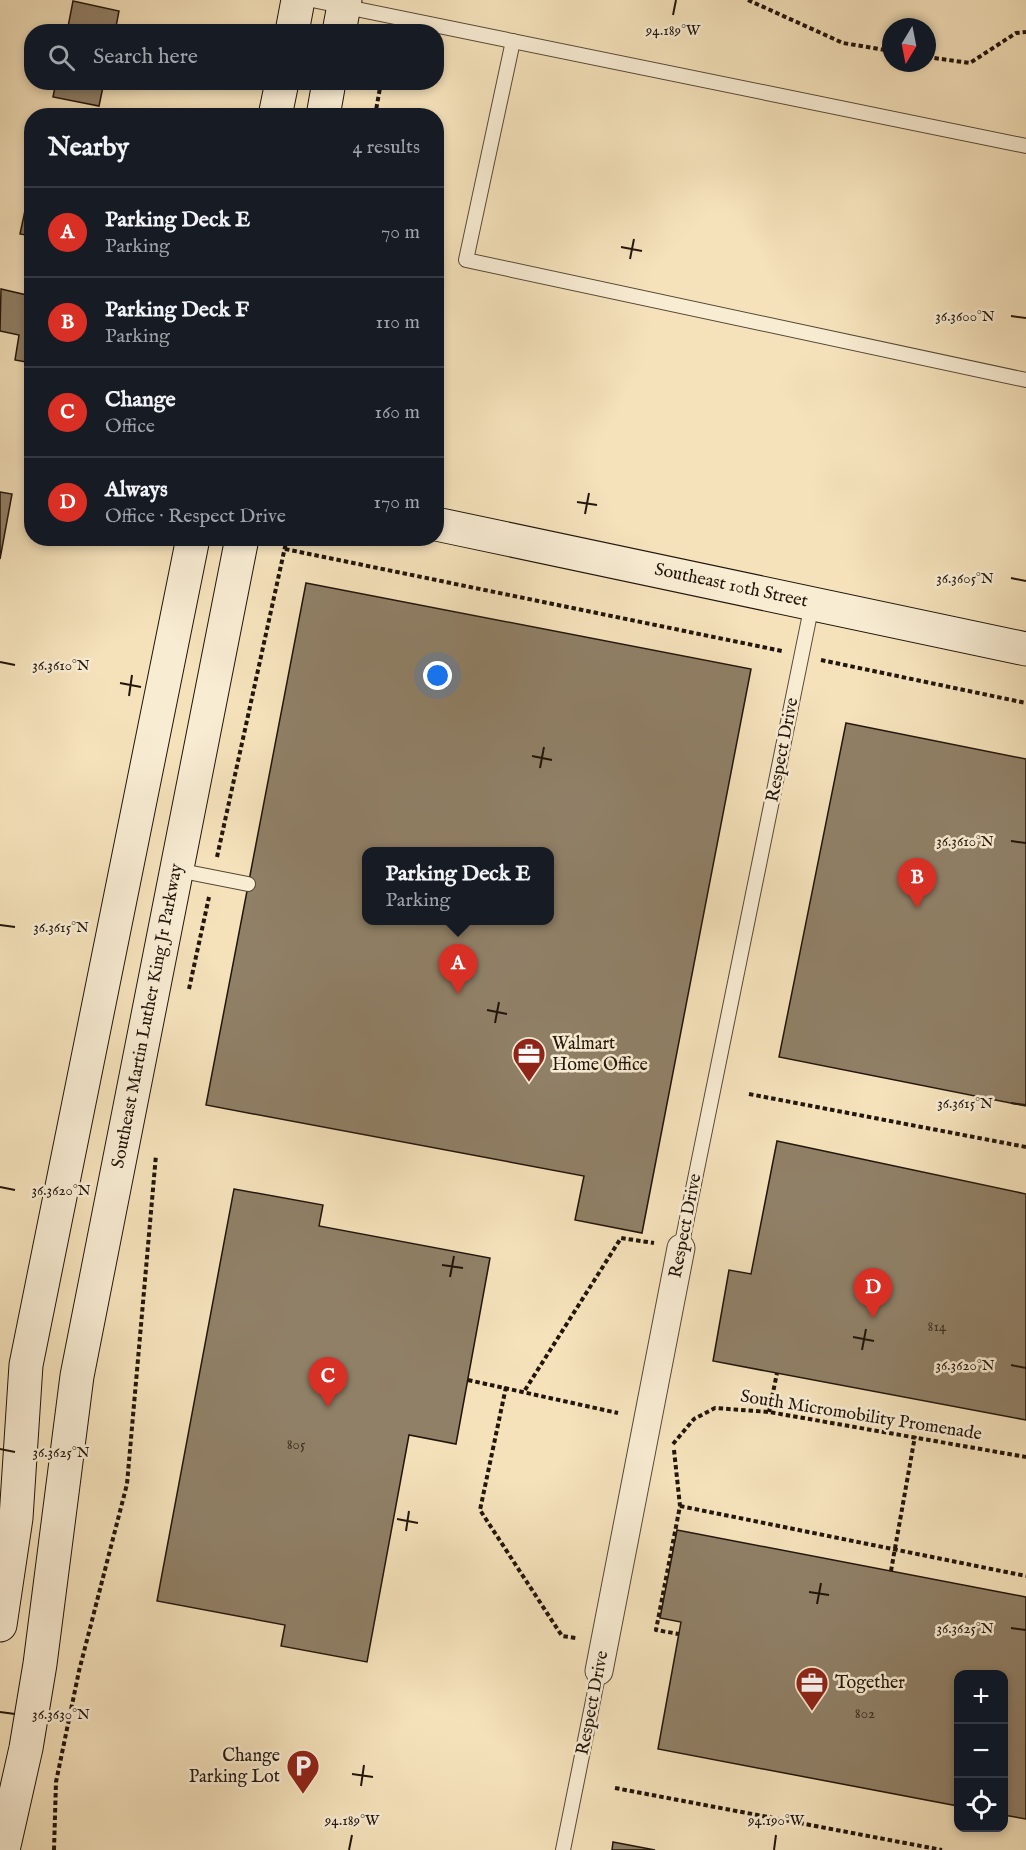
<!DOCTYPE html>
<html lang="en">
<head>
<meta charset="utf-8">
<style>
  :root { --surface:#171b24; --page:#242831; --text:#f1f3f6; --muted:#9ea1a6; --line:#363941; --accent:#d93025 }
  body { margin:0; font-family:"IM FELL English",serif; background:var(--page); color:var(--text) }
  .controls { position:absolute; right:18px; bottom:18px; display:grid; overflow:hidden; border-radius:12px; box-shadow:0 3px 9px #0003 }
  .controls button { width:54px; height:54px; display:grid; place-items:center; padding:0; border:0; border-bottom:2px solid var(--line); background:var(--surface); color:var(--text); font:30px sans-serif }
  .compass { position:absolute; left:882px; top:18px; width:54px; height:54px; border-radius:50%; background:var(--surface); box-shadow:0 3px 9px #0003; rotate:190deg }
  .you { position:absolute; left:438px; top:676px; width:21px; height:21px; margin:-15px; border:4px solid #fff; border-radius:50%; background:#1a73e8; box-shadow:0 0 0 9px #1a73e833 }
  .badge { display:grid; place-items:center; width:39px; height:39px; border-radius:50%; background:var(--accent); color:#fff; font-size:20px; font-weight:700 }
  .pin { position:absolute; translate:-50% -50px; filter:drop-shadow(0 2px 3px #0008) }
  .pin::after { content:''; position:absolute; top:32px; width:21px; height:18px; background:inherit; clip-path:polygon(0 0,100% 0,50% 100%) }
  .popup { position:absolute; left:362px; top:847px; width:192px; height:78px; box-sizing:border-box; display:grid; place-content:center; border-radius:12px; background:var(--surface); filter:drop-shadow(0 2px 4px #0005); font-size:20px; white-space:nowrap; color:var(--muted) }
  .popup b { font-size:22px; color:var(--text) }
  .popup::after { content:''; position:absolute; left:50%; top:100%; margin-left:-12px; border:12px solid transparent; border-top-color:var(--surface) }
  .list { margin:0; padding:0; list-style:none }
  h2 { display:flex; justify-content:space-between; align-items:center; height:78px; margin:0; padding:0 24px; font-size:26px }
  h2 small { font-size:20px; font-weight:400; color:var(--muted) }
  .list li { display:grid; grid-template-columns:39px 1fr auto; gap:18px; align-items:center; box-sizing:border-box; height:90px; padding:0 24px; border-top:2px solid var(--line) }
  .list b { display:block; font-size:22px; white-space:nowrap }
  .list p { margin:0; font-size:20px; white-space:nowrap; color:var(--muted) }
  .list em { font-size:20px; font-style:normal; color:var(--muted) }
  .icon { flex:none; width:33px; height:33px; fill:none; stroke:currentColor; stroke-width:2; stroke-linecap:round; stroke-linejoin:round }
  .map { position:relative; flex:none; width:1026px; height:1850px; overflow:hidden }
  .search { position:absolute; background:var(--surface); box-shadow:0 3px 9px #0003; left:24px; top:24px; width:420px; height:66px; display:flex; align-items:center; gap:15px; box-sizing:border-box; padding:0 21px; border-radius:24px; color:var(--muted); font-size:22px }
  .panel { position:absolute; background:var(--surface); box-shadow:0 3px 9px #0003; left:24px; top:108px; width:420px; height:438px; border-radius:24px }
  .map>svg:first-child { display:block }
  .building { fill:#908067; stroke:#22150b; stroke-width:1.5; fill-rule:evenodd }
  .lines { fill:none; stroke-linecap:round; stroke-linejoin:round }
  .lane-casing { stroke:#574837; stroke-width:16 }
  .street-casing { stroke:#574837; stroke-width:29 }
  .secondary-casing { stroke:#22150b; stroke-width:35 }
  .path { stroke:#22150b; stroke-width:4; stroke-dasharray:4.5 3; stroke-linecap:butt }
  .lane { stroke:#f8ecd3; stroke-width:14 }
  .street { stroke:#f8ecd3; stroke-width:27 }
  .secondary { stroke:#f8ecd3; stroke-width:33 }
  .ticks { fill:none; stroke:#22150b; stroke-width:2 }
  .labels { text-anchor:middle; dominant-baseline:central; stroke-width:5; stroke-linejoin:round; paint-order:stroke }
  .number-label { font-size:15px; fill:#3e3022 }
  .street-label { font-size:18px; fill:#22150b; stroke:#f8ecd3 }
  .poi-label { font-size:18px; fill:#22150b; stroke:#f8ecd3; text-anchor:start }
  .ticks-label { font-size:15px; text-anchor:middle; fill:#22150b; stroke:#f8ecd3; stroke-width:5; stroke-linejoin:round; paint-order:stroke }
</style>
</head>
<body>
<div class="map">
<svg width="1026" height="1850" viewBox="0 0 1026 1850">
  <rect width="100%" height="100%" fill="#f5e2bb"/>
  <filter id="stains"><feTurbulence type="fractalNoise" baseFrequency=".00333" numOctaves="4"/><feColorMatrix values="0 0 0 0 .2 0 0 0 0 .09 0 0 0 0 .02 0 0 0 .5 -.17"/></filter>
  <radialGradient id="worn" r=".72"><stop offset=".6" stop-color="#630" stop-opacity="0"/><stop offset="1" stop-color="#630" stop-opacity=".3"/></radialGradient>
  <g class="building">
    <path d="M 73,1 L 119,11 L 115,32 L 67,32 Z"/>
    <path d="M 56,82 L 104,82 L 99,106 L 53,97 Z"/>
    <path d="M 32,178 L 32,236 L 20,234 Z"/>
    <path d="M 32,275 L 32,363 L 15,360 L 19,335 L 0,331 L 1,289 L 27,295 Z"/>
    <path d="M 0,492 L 12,494 L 0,559 Z"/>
    <path d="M 306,583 L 751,669 L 642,1233 L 575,1220 L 584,1176 L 206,1105 ZM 366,852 L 550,852 L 550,920 L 366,920 Z"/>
    <path d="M 846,723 L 1026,759 L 1026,1106 L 779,1057 Z"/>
    <path d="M 777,1141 L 1026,1194 L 1026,1420 L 713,1361 L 729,1270 L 751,1274 Z"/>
    <path d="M 234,1189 L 323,1205 L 319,1226 L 490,1258 L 456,1444 L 409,1435 L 367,1662 L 281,1646 L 285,1625 L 157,1601 Z"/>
    <path d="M 677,1530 L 1026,1597 L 1026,1819 L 1004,1815 L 1004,1674 L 958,1674 L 958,1806 L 658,1749 L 681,1622 L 660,1618 Z"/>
    <path d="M 613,1842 L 655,1850 L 612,1850 Z"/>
  </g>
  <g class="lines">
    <g class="lane-casing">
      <g id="lane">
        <path d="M 312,0 L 1026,146"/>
        <path d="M 513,41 L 466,260 L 1026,380"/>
        <path d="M 177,870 L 248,884"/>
        <path d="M 681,1248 L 812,604"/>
        <path d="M 563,1850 L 599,1671"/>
      </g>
    </g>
    <g class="street-casing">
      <path id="street" d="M 599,1671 L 681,1248"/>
    </g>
    <g class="secondary-casing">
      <g id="secondary">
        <path d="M 292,32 L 298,0"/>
        <path d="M 339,32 L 345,0"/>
        <path d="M 275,116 L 282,82"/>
        <path d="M 323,116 L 329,82"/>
        <path d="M 436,524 L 1026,649"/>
        <path d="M 0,1625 L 16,1518 L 26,1365 L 193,538"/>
        <path d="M 3,1850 L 26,1748 L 40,1664 L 77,1376 L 242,538"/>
      </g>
    </g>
    <g class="path">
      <path d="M 748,0 L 843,43 L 891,51"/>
      <path d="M 927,57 L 970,63 L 1016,33 L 1026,32"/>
      <path d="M 375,116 L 381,82"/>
      <path d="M 285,549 L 782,651"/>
      <path d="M 821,660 L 1026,703"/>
      <path d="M 217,857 L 287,538"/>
      <path d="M 189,989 L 209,897"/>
      <path d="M 749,1094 L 1026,1147"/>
      <path d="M 468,1380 L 618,1413"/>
      <path d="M 506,1387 L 480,1510 L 562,1636 L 576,1638"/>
      <path d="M 525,1390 L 621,1238 L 654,1243"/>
      <path d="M 769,1412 L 777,1373"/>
      <path d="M 673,1444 L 694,1419 L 715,1408 L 769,1412 L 1026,1457"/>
      <path d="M 674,1450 L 680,1506 L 656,1630 L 679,1634"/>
      <path d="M 680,1506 L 1026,1576"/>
      <path d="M 891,1571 L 915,1436"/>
      <path d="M 615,1788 L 942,1850"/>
      <path d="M 54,1850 L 56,1782 L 79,1671 L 127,1484 L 156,1155"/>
    </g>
    <use href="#lane" class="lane"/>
    <use href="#street" class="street"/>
    <use href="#secondary" class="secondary"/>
  </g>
  <path class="ticks" d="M 673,15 L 676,0M 621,247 L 642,251M 630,259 L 634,239M 1011,316 L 1026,318M 577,502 L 597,505M 585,514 L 589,493M 1011,578 L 1026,581M 0,662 L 15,665M 120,683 L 141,687M 129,696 L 132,675M 532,756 L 552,760M 540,768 L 544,747M 1011,841 L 1026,843M 0,925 L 15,927M 487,1010 L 507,1014M 495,1023 L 499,1002M 1011,1103 L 1026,1105M 0,1187 L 15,1190M 442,1265 L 463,1268M 450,1277 L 454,1256M 853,1337 L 874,1341M 862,1350 L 866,1329M 1011,1365 L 1026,1368M 0,1449 L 15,1452M 397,1519 L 418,1523M 406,1531 L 409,1511M 809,1592 L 829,1595M 817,1604 L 821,1583M 1011,1628 L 1026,1630M 0,1712 L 15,1714M 352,1774 L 373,1777M 361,1786 L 364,1765M 349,1850 L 352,1835M 774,1850 L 776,1835"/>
  <defs>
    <g id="office-pin" transform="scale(1.725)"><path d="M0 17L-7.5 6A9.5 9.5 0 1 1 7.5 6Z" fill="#8f2418" stroke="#f8ecd3"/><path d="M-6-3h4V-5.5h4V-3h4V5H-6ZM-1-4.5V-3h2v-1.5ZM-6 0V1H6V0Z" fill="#fff"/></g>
    <g id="parking-pin" transform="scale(1.725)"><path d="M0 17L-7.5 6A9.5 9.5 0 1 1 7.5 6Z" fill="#8f2418" stroke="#f8ecd3"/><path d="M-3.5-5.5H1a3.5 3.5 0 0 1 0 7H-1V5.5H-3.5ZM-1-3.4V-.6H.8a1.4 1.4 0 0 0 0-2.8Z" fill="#fff"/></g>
  </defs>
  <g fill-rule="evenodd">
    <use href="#office-pin" x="529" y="1054"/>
    <use href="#office-pin" x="812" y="1683"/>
    <use href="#parking-pin" x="303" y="1766"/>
  </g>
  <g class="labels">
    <g class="number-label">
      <text x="937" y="1326">814</text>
      <text x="296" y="1444">805</text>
      <text x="865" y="1713">802</text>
    </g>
    <g class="street-label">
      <text transform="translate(731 586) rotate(12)">Southeast 10th Street</text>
      <text transform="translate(783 750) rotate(-79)">Respect Drive</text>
      <text transform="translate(148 1016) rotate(-79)">Southeast Martin Luther King Jr Parkway</text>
      <text transform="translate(686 1226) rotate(-79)">Respect Drive</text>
      <text transform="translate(861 1416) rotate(9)">South Micromobility Promenade</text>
      <text transform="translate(593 1703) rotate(-79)">Respect Drive</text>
    </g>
    <g class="poi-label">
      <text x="552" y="1044">Walmart<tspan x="552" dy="21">Home Office</tspan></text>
      <text x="835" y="1683">Together</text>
      <text x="280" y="1756" text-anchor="end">Change<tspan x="280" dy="21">Parking Lot</tspan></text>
    </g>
  </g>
  <g class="ticks-label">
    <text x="673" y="35">94.189°W</text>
    <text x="965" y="321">36.3600°N</text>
    <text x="965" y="583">36.3605°N</text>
    <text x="61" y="670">36.3610°N</text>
    <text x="965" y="846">36.3610°N</text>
    <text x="61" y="932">36.3615°N</text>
    <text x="965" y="1108">36.3615°N</text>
    <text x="61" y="1195">36.3620°N</text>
    <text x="965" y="1370">36.3620°N</text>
    <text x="61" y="1457">36.3625°N</text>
    <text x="965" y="1633">36.3625°N</text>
    <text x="61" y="1719">36.3630°N</text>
    <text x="352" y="1825">94.189°W</text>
    <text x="776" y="1825">94.190°W</text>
  </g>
  <rect width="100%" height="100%" filter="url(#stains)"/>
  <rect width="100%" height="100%" fill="url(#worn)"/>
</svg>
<div class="controls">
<button>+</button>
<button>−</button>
<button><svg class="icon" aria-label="locate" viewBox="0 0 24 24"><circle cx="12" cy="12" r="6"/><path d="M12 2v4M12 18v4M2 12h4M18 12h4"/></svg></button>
</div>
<svg class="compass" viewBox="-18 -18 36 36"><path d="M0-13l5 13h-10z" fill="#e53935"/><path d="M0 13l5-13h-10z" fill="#9ea1a6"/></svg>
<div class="you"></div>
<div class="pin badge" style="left:458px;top:994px">A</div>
<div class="popup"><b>Parking Deck E</b>Parking</div>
<div class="pin badge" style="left:917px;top:908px">B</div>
<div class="pin badge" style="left:328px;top:1407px">C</div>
<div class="pin badge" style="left:873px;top:1318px">D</div>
<div class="search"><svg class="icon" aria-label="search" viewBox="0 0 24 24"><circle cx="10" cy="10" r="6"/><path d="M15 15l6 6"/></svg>Search here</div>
<section class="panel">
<h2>Nearby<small>4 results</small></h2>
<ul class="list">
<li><span class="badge">A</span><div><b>Parking Deck E</b><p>Parking</p></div><em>70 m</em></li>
<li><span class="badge">B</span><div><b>Parking Deck F</b><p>Parking</p></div><em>110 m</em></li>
<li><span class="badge">C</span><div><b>Change</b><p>Office</p></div><em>160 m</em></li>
<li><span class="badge">D</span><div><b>Always</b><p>Office · Respect Drive</p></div><em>170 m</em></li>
</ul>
</section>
</div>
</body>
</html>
